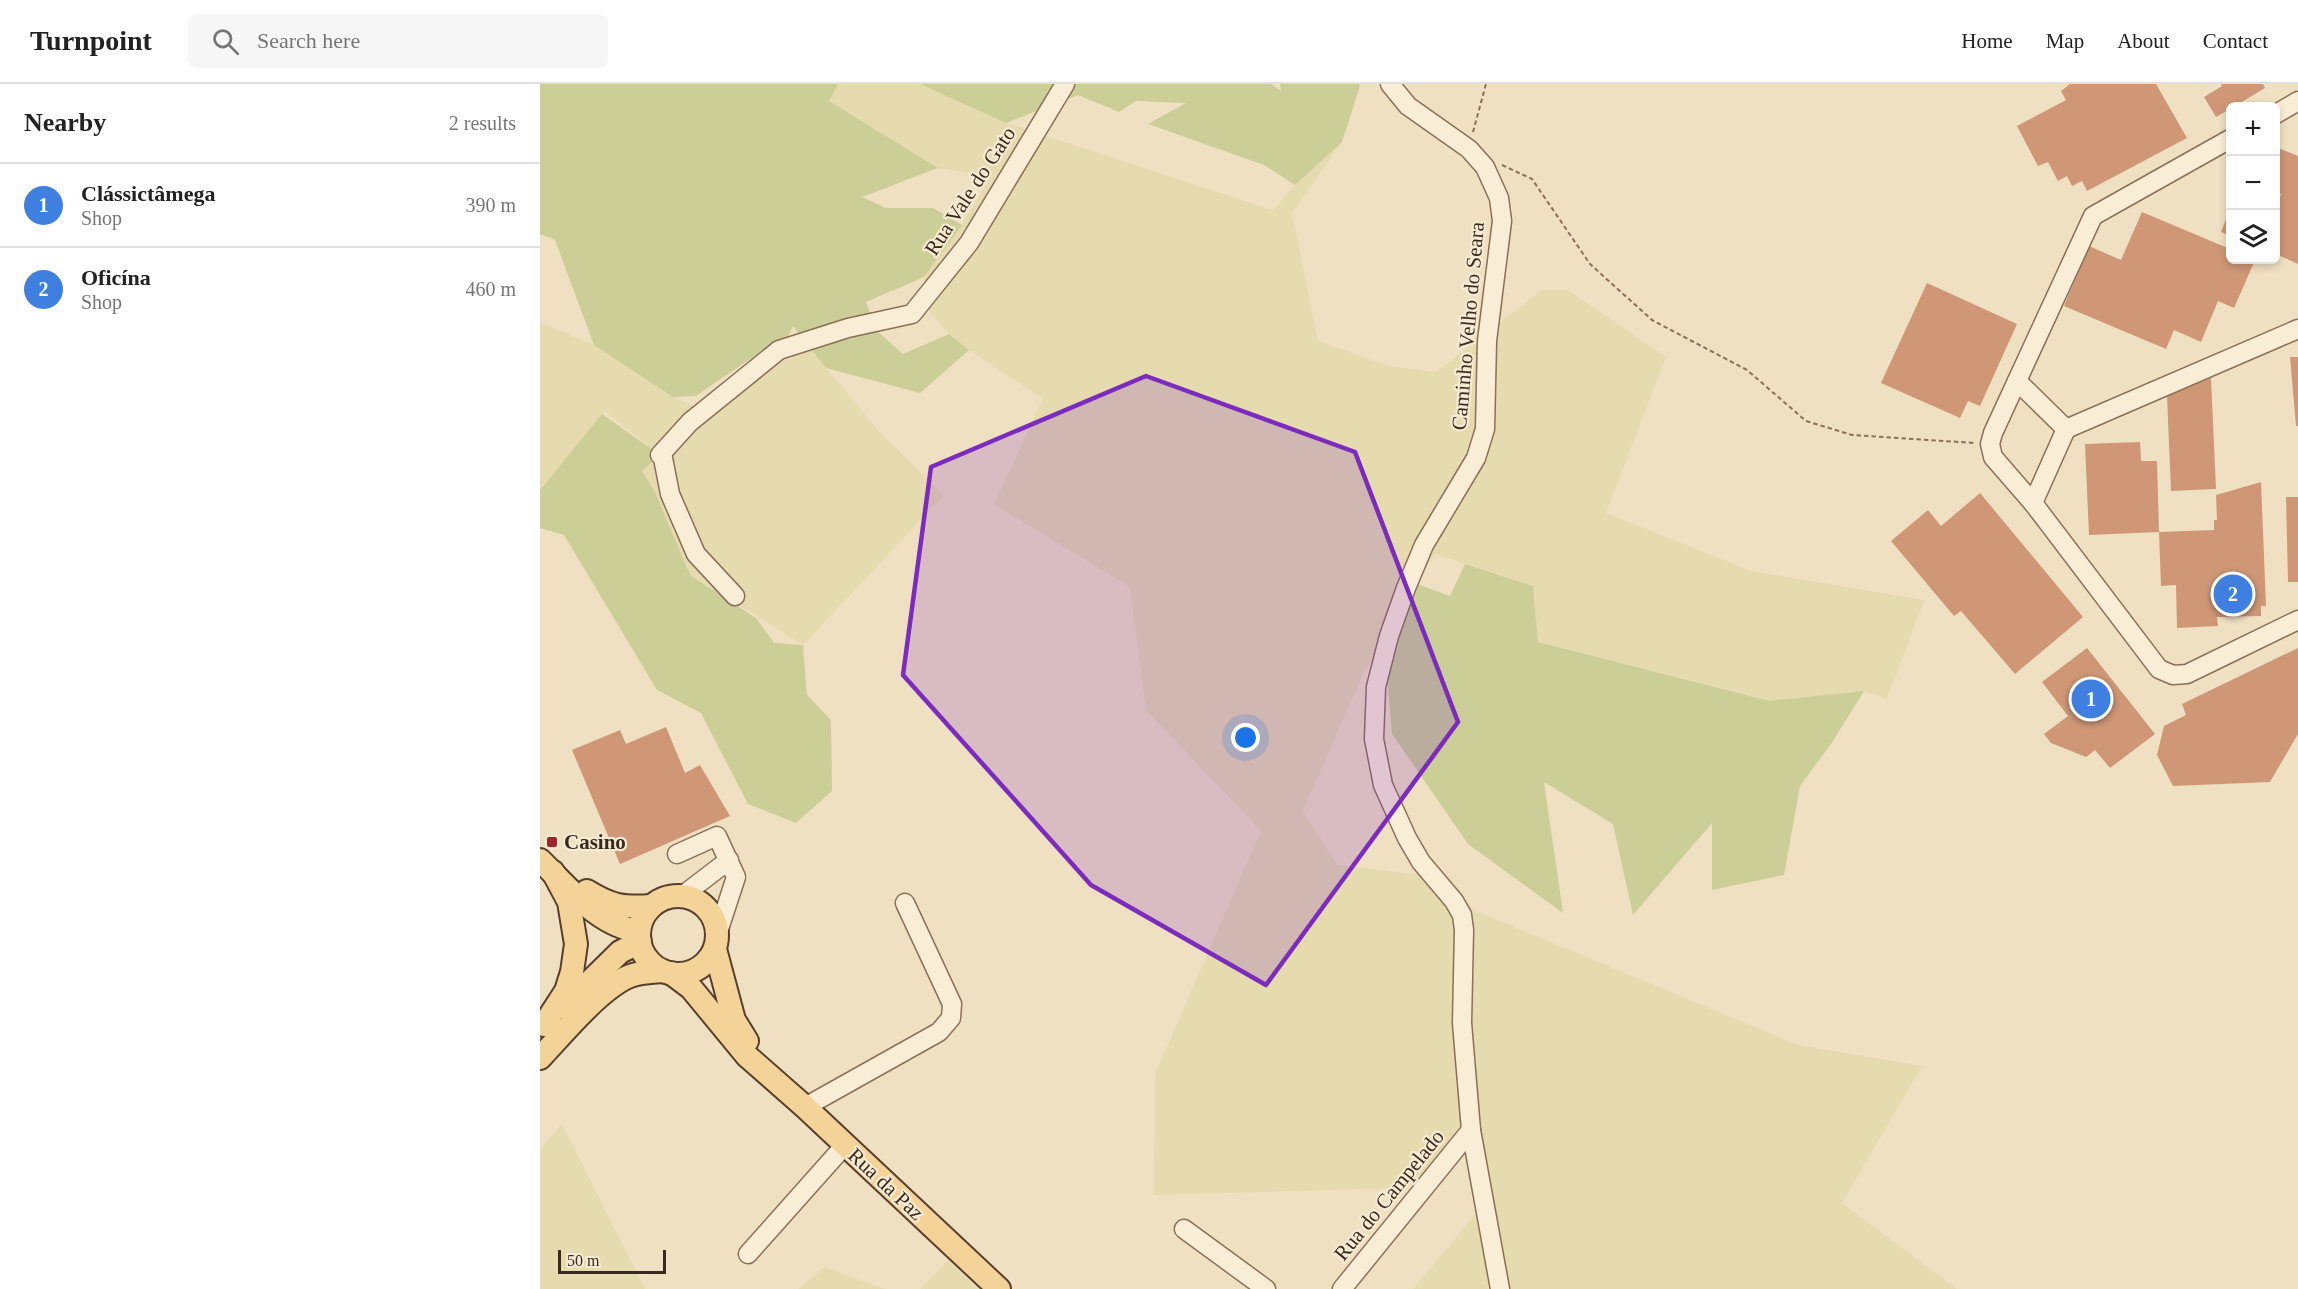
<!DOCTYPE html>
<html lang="en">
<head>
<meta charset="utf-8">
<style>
  :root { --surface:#fff; --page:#f6f6f6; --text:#222; --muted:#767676; --line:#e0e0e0; --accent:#111827 }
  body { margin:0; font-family:Georgia,serif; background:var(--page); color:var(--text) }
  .controls { position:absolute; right:18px; top:18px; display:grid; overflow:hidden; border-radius:9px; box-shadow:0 3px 9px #0003 }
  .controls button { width:54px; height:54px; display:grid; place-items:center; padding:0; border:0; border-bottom:2px solid var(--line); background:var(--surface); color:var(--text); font:30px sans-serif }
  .scale { position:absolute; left:18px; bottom:15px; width:108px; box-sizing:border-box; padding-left:6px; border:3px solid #3a291d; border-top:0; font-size:16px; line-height:21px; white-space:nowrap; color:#3a291d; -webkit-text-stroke:4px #f7ead2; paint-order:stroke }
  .you { position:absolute; left:706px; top:654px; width:21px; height:21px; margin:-15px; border:4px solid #fff; border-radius:50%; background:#1a73e8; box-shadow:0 0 0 9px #1a73e833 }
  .badge { display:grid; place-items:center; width:39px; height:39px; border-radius:50%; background:var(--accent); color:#fff; font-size:20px; font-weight:700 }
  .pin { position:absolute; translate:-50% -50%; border:3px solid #fff; box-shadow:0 2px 6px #0006 }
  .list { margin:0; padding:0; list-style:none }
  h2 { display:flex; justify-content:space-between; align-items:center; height:78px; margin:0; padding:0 24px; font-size:26px }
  h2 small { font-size:20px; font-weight:400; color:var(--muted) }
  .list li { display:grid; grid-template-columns:39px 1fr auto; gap:18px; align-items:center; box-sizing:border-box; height:84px; padding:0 24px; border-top:2px solid var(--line) }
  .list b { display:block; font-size:22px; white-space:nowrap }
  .list p { margin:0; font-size:20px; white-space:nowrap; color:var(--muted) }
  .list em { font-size:20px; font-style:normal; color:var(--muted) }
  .icon { flex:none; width:33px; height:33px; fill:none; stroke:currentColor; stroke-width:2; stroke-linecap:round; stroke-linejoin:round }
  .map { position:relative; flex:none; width:1758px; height:1205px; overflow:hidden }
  header { display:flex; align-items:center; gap:36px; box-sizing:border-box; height:84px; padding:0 30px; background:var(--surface); border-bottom:2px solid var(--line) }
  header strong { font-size:28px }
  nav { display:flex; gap:33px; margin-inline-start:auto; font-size:21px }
  .search { width:420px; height:54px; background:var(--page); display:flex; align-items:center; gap:15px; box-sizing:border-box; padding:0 21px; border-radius:9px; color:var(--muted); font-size:22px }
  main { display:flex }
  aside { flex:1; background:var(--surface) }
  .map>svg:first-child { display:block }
  .farmland { fill:#e6daaf }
  .green { fill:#cbce96 }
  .building { fill:#cf9776 }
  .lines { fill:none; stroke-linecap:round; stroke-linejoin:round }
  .minor-casing { stroke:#8a7058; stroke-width:21 }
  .major-casing { stroke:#583f2d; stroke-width:26 }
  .path { stroke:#8a7058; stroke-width:2; stroke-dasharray:4.5 3; stroke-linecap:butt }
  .minor { stroke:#faedd6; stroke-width:18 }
  .major { stroke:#f4d398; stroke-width:22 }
  .marked { fill:#7b2cbf; fill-opacity:0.2; stroke:#7b2cbf; stroke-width:4.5; stroke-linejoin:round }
  .poi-dot { fill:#9c262d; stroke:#f7ead2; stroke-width:2 }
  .labels { text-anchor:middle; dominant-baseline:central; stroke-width:4.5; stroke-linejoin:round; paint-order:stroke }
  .street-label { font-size:21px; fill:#3a291d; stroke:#f7ead2 }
  .poi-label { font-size:21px; font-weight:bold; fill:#3a291d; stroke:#f7ead2; text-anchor:start }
</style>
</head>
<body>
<header>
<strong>Turnpoint</strong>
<div class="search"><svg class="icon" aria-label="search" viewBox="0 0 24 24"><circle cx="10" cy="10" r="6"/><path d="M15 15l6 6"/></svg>Search here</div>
<nav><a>Home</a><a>Map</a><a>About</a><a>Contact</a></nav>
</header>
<main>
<aside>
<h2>Nearby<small>2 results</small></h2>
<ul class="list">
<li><span class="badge" style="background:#3f7fe0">1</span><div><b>Clássictâmega</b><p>Shop</p></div><em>390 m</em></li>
<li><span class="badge" style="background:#3f7fe0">2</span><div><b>Oficína</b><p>Shop</p></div><em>460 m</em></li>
</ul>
</aside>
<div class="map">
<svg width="1758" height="1205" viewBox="0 0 1758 1205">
  <rect width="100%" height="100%" fill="#f0e0c2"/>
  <g class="farmland">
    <path d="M 298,0 L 380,0 L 466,39 L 733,126 L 755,101 L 802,58 L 752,129 L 778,257 L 849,282 L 896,288 L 1002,206 L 1028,206 L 1126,273 L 1066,429 L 1211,487 L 1384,516 L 1347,615 L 1324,607 L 1229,617 L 998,558 L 993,502 L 895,470 L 823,590 L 763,727 L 797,781 L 901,793 L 936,827 L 1258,961 L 1382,982 L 1302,1119 L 1417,1205 L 873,1205 L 938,1127 L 929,1061 L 865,1104 L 614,1111 L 615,990 L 721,747 L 606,626 L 590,503 L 454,420 L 503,315 L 429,266 L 409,250 L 386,223 L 384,193 L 422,141 L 451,92 L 398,84 L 288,17 Z"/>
    <path d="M 0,238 L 54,261 L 133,313 L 168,328 L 210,293 L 270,264 L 343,352 L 404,411 L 263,561 L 150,491 L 115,408 L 102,387 L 119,371 L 65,328 L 0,405 Z"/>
    <path d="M 22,1040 L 105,1205 L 0,1205 L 0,1066 Z"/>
    <path d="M 408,1177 L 439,1205 L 380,1205 Z"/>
    <path d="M 284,1183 L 345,1205 L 259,1205 Z"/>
  </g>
  <g class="green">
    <path d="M 0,0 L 298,0 L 289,17 L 398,84 L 322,113 L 346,124 L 393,124 L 422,141 L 384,193 L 326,218 L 337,247 L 363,270 L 409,250 L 429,266 L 380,309 L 286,284 L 253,242 L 238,275 L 210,275 L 156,312 L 133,313 L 54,261 L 15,156 L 0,150 Z"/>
    <path d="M 380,0 L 731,0 L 741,7 L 740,0 L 819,0 L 820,2 L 802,58 L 755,101 L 724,81 L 608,40 L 646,19 L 596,17 L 579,28 L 538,11 L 466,39 Z"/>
    <path d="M 62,330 L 120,371 L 102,387 L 115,408 L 150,491 L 216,534 L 234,559 L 263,561 L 267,611 L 291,636 L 292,707 L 256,739 L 208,720 L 161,629 L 117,606 L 24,451 L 0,444 L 0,406 Z"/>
    <path d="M 925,480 L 993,502 L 998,558 L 1229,617 L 1324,607 L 1293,657 L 1260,702 L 1244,791 L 1172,806 L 1172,739 L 1093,831 L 1073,740 L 1004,698 L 1023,829 L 928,760 L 852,650 L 844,555 L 877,500 L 910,512 Z"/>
  </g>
  <g class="building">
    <path d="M 1530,0 L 1616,0 L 1647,54 L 1547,107 L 1542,97 L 1532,102 L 1527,92 L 1518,97 L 1508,78 L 1498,82 L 1477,42 L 1526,16 L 1521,7 Z"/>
    <path d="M 1681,0 L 1723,0 L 1725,4 L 1695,22 L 1690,22 L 1690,25 L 1676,33 L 1664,13 L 1682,2 Z"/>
    <path d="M 1736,63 L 1758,72 L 1758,180 L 1736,170 L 1736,123 L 1741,110 L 1736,108 Z"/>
    <path d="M 1690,125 L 1690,152 L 1681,148 Z"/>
    <path d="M 1602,128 L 1690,165 L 1690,176 L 1715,176 L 1694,224 L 1678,217 L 1661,258 L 1634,246 L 1626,265 L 1524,222 L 1549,162 L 1581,176 Z"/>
    <path d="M 1387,199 L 1477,240 L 1440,322 L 1428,317 L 1420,334 L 1341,299 Z"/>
    <path d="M 1750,273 L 1758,273 L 1758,342 L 1756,342 Z"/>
    <path d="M 1671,294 L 1676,405 L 1631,407 L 1627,312 Z"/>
    <path d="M 1600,358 L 1601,377 L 1617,377 L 1619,448 L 1549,451 L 1545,360 Z"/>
    <path d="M 1721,398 L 1726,522 L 1721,522 L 1721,532 L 1677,533 L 1678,542 L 1637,544 L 1636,501 L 1621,502 L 1619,448 L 1674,446 L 1674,436 L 1677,436 L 1676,411 Z"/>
    <path d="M 1440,409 L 1543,533 L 1475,590 L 1421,527 L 1414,532 L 1351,457 L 1388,426 L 1401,442 Z"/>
    <path d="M 1746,413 L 1758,413 L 1758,498 L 1748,498 Z"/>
    <path d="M 1547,564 L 1615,650 L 1570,684 L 1555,666 L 1546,673 L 1511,659 L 1504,650 L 1528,632 L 1502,598 Z"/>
    <path d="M 1758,564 L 1758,650 L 1730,698 L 1633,702 L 1617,671 L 1624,642 L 1646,631 L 1642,620 Z"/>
    <path d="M 126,643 L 145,689 L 160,681 L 190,732 L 80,780 L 32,666 L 80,646 L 86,660 Z"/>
  </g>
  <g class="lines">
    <g class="minor-casing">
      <g id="minor">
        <path d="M 850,0 L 868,22 L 929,65 L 945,83 L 959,114 L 962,137 L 947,257 L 945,345 L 936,374 L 884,461 L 866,504 L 849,552 L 836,603 L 834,655 L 843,701 L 867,754 L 881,778 L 914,817 L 922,831 L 924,846 L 922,939 L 931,1046 L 960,1205"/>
        <path d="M 1736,30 L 1758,17"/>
        <path d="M 1477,297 L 1526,345"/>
        <path d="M 1526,345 L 1493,419 L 1453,373 L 1450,360 L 1453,349 L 1553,132 L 1690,55"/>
        <path d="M 1526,345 L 1758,245"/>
        <path d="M 122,369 L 130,410 L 156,470 L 195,512"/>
        <path d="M 120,371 L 150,338 L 239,266 L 308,244 L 372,230 L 429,159 L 525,0"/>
        <path d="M 1493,419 L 1619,585 L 1633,591 L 1647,590 L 1758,536"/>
        <path d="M 137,770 L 177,752 L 196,793 L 178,848"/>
        <path d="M 142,812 L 189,776"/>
        <path d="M 265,1023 L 399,948 L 411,934 L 412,920 L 365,819"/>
        <path d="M 644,1145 L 726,1205"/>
        <path d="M 208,1170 L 305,1061"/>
        <path d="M 802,1205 L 931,1046"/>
      </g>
    </g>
    <g class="major-casing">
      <g id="major">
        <path d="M 0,776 C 27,802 59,843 99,847"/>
        <path d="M 47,807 C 71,822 84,824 111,822"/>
        <circle cx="138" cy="851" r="39"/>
        <path d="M 175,865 L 194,936 L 207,957"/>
        <path d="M 131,889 L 151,904 L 207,972 L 265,1023 L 459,1205"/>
        <path d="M 24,923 L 80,868 L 100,858"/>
        <path d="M 4,941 L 26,907 L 32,888 L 36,860 L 29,818 L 13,788"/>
        <path d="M 0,974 C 23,950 60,904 90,892 C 100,888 112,888 123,887"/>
      </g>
    </g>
    <g class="path">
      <path d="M 933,48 L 946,0"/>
      <path d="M 962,81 L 992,95 L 1050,180 L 1112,236 L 1207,286 L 1266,337 L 1312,351 L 1435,359"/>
    </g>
    <use href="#minor" class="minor"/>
    <use href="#major" class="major"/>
  </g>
  <path class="marked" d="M 606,292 L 815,368 L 918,638 L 726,901 L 551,801 L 363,591 L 391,383 Z"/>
  <rect class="poi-dot" x="6" y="752" width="12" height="12" rx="3"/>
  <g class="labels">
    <g class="street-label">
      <text transform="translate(430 107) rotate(-57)">Rua Vale do Gato</text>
      <text transform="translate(928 242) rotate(-85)">Caminho Velho do Seara</text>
      <text transform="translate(346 1100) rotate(43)">Rua da Paz</text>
      <text transform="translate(849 1111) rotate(-51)">Rua do Campelado</text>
    </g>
    <g class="poi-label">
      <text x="24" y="758">Casino</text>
    </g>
  </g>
</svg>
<div class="controls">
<button>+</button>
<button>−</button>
<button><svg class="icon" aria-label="layers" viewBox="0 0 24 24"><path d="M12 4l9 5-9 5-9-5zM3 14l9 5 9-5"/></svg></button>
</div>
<div class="scale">50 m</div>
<div class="you"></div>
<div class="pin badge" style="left:1551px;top:615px;background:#3f7fe0">1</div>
<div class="pin badge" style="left:1693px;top:510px;background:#3f7fe0">2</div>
</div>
</main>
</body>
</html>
